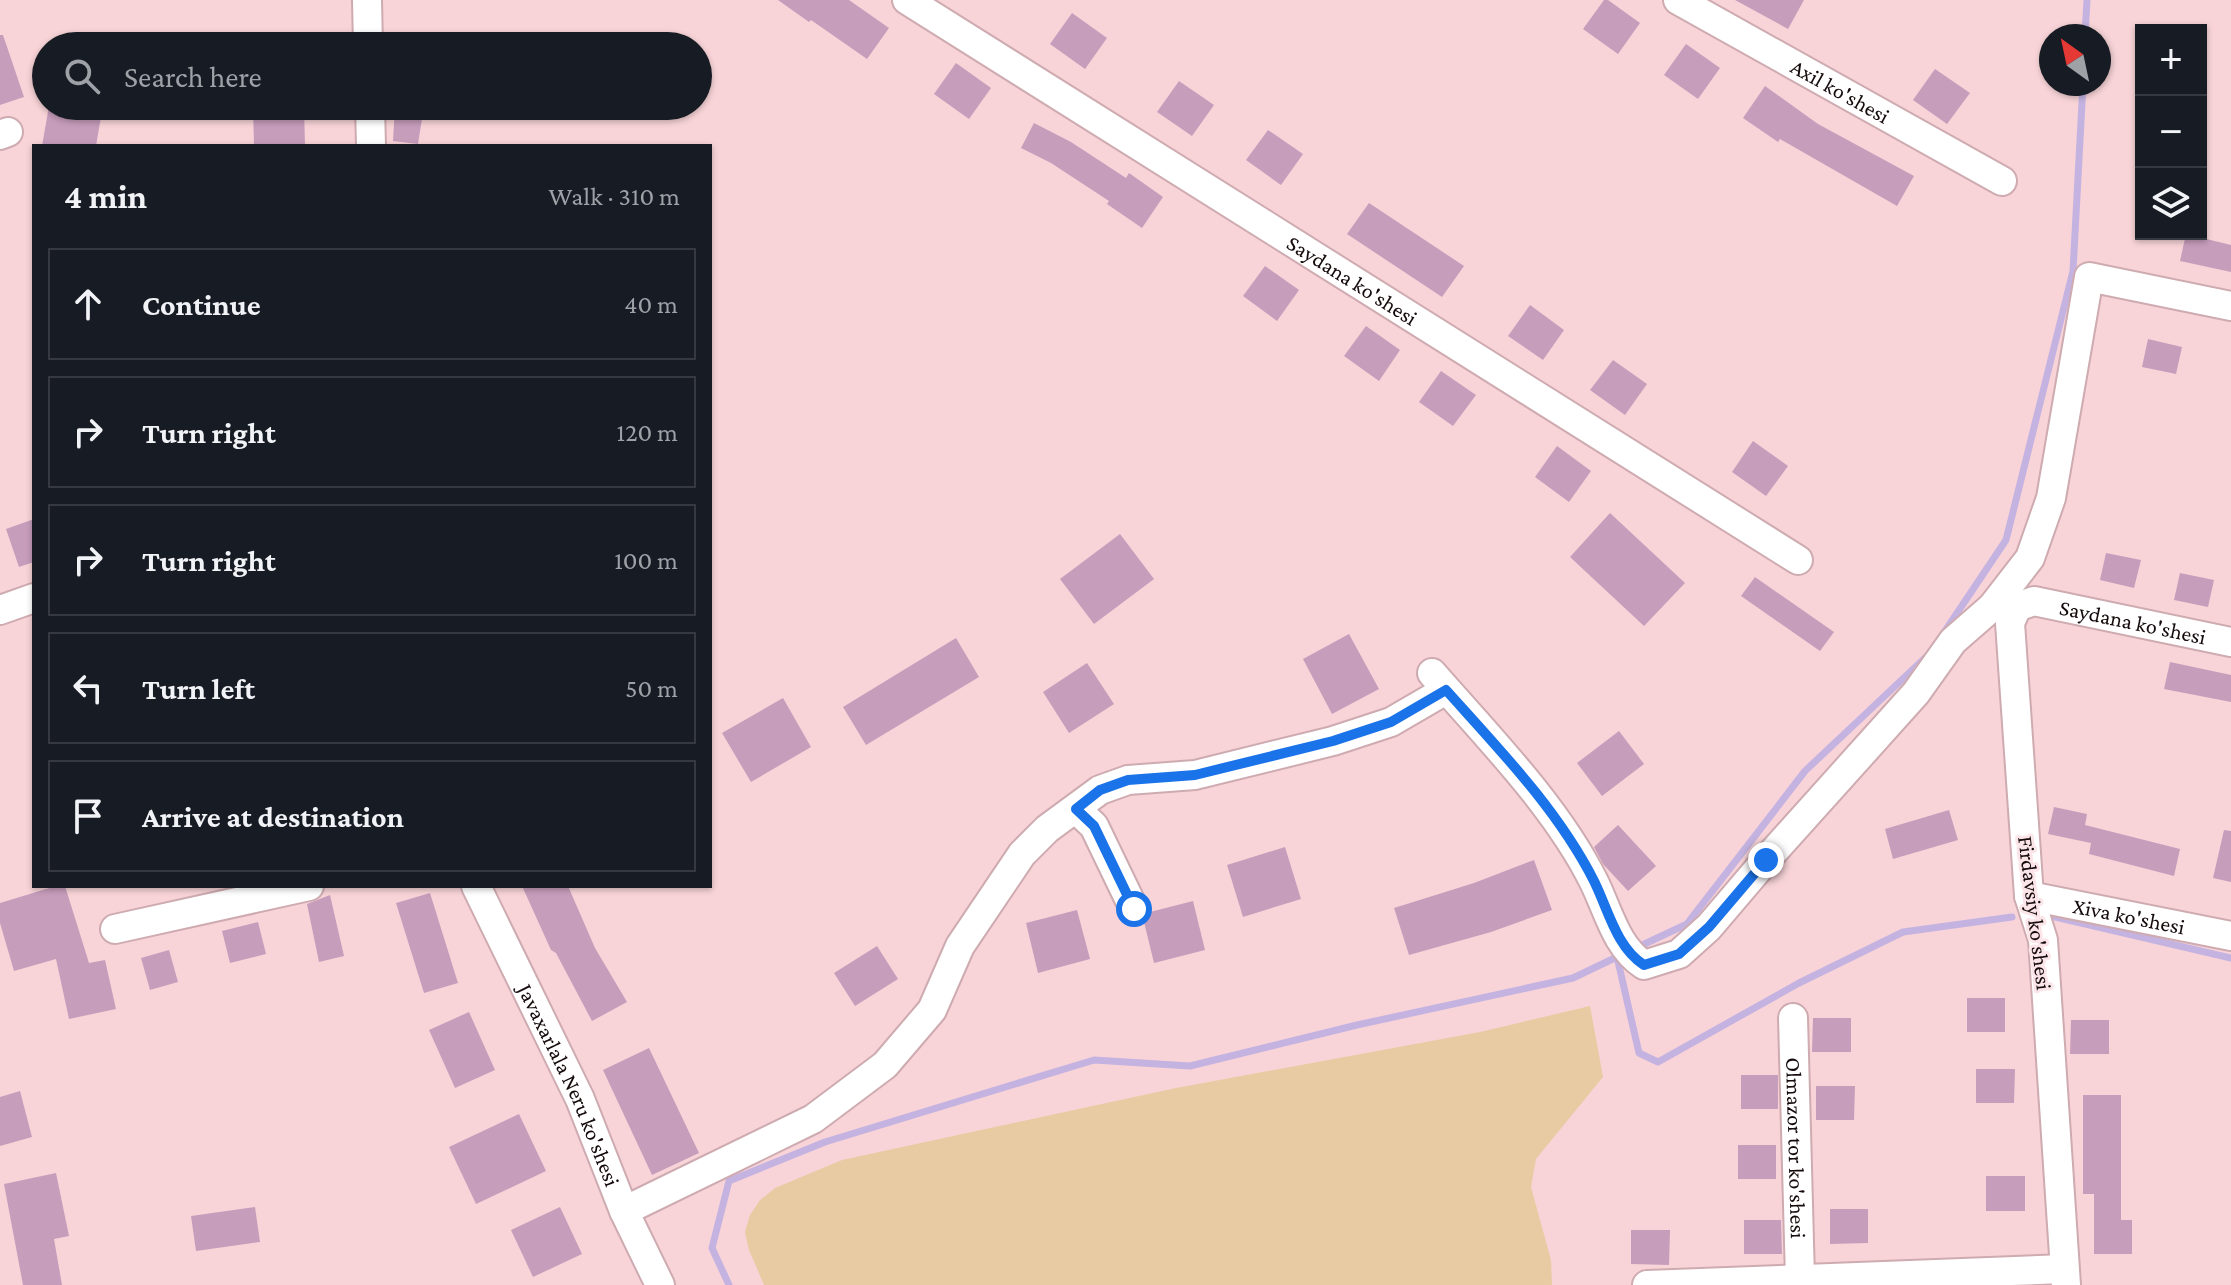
<!DOCTYPE html>
<html lang="en">
<head>
<meta charset="utf-8">
<style>
  :root { --surface:#171b24; --page:#20242c; --text:#f1f3f6; --muted:#9ea1a6; --line:#363941 }
  body { margin:0; font-family:"Crimson Pro",serif; background:var(--page); color:var(--text) }
  .controls { position:absolute; right:24px; top:24px; display:grid; overflow:hidden; border-radius:0px; box-shadow:0 2px 6px #0004 }
  .controls button { width:72px; height:72px; display:grid; place-items:center; padding:0; border:0; border-bottom:2px solid var(--line); background:var(--surface); color:var(--text); font:40px sans-serif }
  .compass { position:absolute; left:2039px; top:24px; width:72px; height:72px; border-radius:50%; background:var(--surface); box-shadow:0 2px 6px #0004; rotate:327deg }
  .stop { position:absolute; width:24px; height:24px; margin:-18px; border:6px solid #1a73e8; border-radius:50%; background:#fff }
  .stop.end { background:#1a73e8; border-color:#fff; box-shadow:0 2px 8px #0008 }
  .list { margin:0; padding:0; list-style:none }
  h2 { display:flex; justify-content:space-between; align-items:center; height:104px; margin:0; padding:0 32px; font-size:34px }
  h2 small { font-size:26px; font-weight:400; color:var(--muted) }
  .list li { display:grid; grid-template-columns:52px 1fr auto; gap:24px; align-items:center; box-sizing:border-box; height:112px; margin:0 16px 16px; padding:0 16px; border:2px solid var(--line); border-radius:0px }
  .list b { display:block; font-size:30px; white-space:nowrap }
  .list em { font-size:26px; font-style:normal; color:var(--muted) }
  .icon { flex:none; width:44px; height:44px; fill:none; stroke:currentColor; stroke-width:2; stroke-linecap:round; stroke-linejoin:round }
  .map { position:relative; flex:none; width:2231px; height:1285px; overflow:hidden }
  .search { position:absolute; background:var(--surface); box-shadow:0 2px 6px #0004; left:32px; top:32px; width:680px; height:88px; display:flex; align-items:center; gap:20px; box-sizing:border-box; padding:0 28px; border-radius:44px; color:var(--muted); font-size:30px }
  .panel { position:absolute; background:var(--surface); box-shadow:0 2px 6px #0004; left:32px; top:144px; width:680px; height:744px; border-radius:0px }
  .map>svg:first-child { display:block }
  .green { fill:#e8cba3 }
  .lines { fill:none; stroke-linecap:round; stroke-linejoin:round }
  .stream { stroke:#c4b3e0; stroke-width:7 }
  .building { fill:#c79dbc }
  .minor-casing { stroke:#ceabb0; stroke-width:32 }
  .minor { stroke:#fff; stroke-width:28 }
  .route { stroke:#1a73e8; stroke-width:10 }
  .labels { text-anchor:middle; dominant-baseline:central; stroke-width:6; stroke-linejoin:round; paint-order:stroke }
  .street-label { font-size:22px; fill:#160b0c; stroke:#fbe5e8 }
</style>
</head>
<body>
<div class="map">
<svg width="2231" height="1285" viewBox="0 0 2231 1285">
  <rect width="100%" height="100%" fill="#f8d4d8"/>
  <path class="green" d="M 1590,1006 L 1603,1077 L 1536,1159 L 1531,1187 L 1551,1260 L 1552,1285 L 764,1285 L 749,1250 L 745,1232 L 750,1215 L 760,1200 L 775,1188 L 842,1160 L 1176,1088 L 1480,1032 Z"/>
  <g class="lines">
    <g class="stream">
      <path d="M 2085,36 L 2087,0"/>
      <path d="M 1943,634 L 2006,540 L 2073,271 L 2083,84"/>
      <path d="M 2051,916 L 2231,958"/>
      <path d="M 1636,948 L 1687,924 L 1805,771 L 1926,657"/>
      <path d="M 1617,957 L 1639,1053 L 1658,1062 L 1799,983 L 1903,932 L 2012,917"/>
      <path d="M 729,1285 L 712,1248 L 729,1181 L 825,1142 L 1094,1060 L 1190,1066 L 1357,1025 L 1573,978 L 1621,955"/>
    </g>
  </g>
  <g class="building">
    <path d="M 778,0 L 849,0 L 889,28 L 867,59 L 811,20 L 809,22 Z"/>
    <path d="M 1604,0 L 1608,0 L 1640,23 L 1618,54 L 1583,29 Z"/>
    <path d="M 1735,0 L 1804,0 L 1788,29 Z"/>
    <path d="M 1072,13 L 1107,38 L 1085,69 L 1050,44 Z"/>
    <path d="M 0,35 L 3,35 L 24,97 L 0,105 Z"/>
    <path d="M 1686,44 L 1720,68 L 1698,99 L 1664,75 Z"/>
    <path d="M 956,63 L 991,88 L 969,119 L 934,94 Z"/>
    <path d="M 1935,69 L 1970,93 L 1947,124 L 1913,100 Z"/>
    <path d="M 1179,81 L 1214,105 L 1192,136 L 1157,112 Z"/>
    <path d="M 1765,86 L 1818,124 L 1914,176 L 1897,206 L 1780,139 L 1778,142 L 1743,118 Z"/>
    <path d="M 49,106 L 75,106 L 102,111 L 96,146 L 42,146 Z"/>
    <path d="M 253,106 L 304,106 L 305,146 L 254,146 Z"/>
    <path d="M 395,106 L 424,106 L 418,144 L 393,141 Z"/>
    <path d="M 1034,123 L 1071,142 L 1126,178 L 1129,173 L 1163,197 L 1142,228 L 1107,204 L 1109,201 L 1051,163 L 1021,148 Z"/>
    <path d="M 1268,130 L 1303,154 L 1281,185 L 1246,160 Z"/>
    <path d="M 1369,203 L 1464,266 L 1442,297 L 1347,234 Z"/>
    <path d="M 2186,234 L 2231,245 L 2231,272 L 2180,261 Z"/>
    <path d="M 1265,266 L 1299,290 L 1277,321 L 1243,296 Z"/>
    <path d="M 1530,305 L 1564,330 L 1543,360 L 1508,336 Z"/>
    <path d="M 1366,326 L 1400,350 L 1379,381 L 1344,356 Z"/>
    <path d="M 2148,339 L 2182,347 L 2176,374 L 2142,367 Z"/>
    <path d="M 1613,360 L 1647,384 L 1625,415 L 1590,390 Z"/>
    <path d="M 1441,371 L 1476,395 L 1453,426 L 1419,402 Z"/>
    <path d="M 1753,441 L 1788,466 L 1766,496 L 1732,472 Z"/>
    <path d="M 1557,446 L 1591,471 L 1569,502 L 1535,477 Z"/>
    <path d="M 1610,513 L 1685,583 L 1644,626 L 1570,557 Z"/>
    <path d="M 34,519 L 34,562 L 19,567 L 6,529 Z"/>
    <path d="M 1120,534 L 1154,579 L 1094,624 L 1060,579 Z"/>
    <path d="M 2106,553 L 2141,560 L 2134,588 L 2100,580 Z"/>
    <path d="M 2180,573 L 2214,580 L 2208,607 L 2174,600 Z"/>
    <path d="M 1755,577 L 1834,632 L 1820,651 L 1741,596 Z"/>
    <path d="M 1349,634 L 1379,689 L 1332,714 L 1303,659 Z"/>
    <path d="M 956,638 L 979,677 L 866,745 L 843,707 Z"/>
    <path d="M 2170,662 L 2231,675 L 2231,702 L 2164,689 Z"/>
    <path d="M 1087,663 L 1114,704 L 1069,733 L 1043,692 Z"/>
    <path d="M 783,698 L 811,747 L 751,782 L 722,733 Z"/>
    <path d="M 1619,731 L 1644,764 L 1602,796 L 1577,763 Z"/>
    <path d="M 2054,807 L 2087,814 L 2085,825 L 2180,849 L 2174,876 L 2089,854 L 2091,843 L 2048,834 Z"/>
    <path d="M 1949,810 L 1958,840 L 1893,859 L 1885,829 Z"/>
    <path d="M 1618,825 L 1656,866 L 1628,891 L 1603,864 L 1594,847 Z"/>
    <path d="M 2224,830 L 2231,831 L 2231,882 L 2213,878 Z"/>
    <path d="M 1285,847 L 1301,899 L 1243,917 L 1227,865 Z"/>
    <path d="M 1534,860 L 1552,910 L 1491,932 L 1409,955 L 1394,908 L 1474,883 Z"/>
    <path d="M 56,886 L 65,886 L 89,963 L 105,960 L 116,1009 L 69,1019 L 56,959 L 14,971 L 0,923 L 0,903 Z"/>
    <path d="M 522,886 L 568,886 L 595,948 L 627,1002 L 592,1021 L 556,953 L 551,950 Z"/>
    <path d="M 430,893 L 458,983 L 424,993 L 396,903 Z"/>
    <path d="M 330,895 L 344,956 L 319,962 L 307,904 Z"/>
    <path d="M 1193,901 L 1205,950 L 1154,963 L 1144,922 L 1150,912 Z"/>
    <path d="M 1077,910 L 1090,959 L 1038,973 L 1026,923 Z"/>
    <path d="M 258,922 L 266,954 L 230,963 L 222,931 Z"/>
    <path d="M 877,946 L 898,979 L 855,1006 L 834,973 Z"/>
    <path d="M 169,950 L 178,982 L 150,990 L 141,958 Z"/>
    <rect x="1967" y="998" width="38" height="34"/>
    <path d="M 469,1012 L 495,1070 L 455,1088 L 429,1030 Z"/>
    <path d="M 1813,1018 L 1851,1018 L 1851,1052 L 1812,1052 Z"/>
    <path d="M 2071,1020 L 2109,1020 L 2109,1054 L 2070,1054 Z"/>
    <path d="M 649,1048 L 699,1153 L 652,1175 L 603,1070 Z"/>
    <path d="M 1976,1069 L 2015,1069 L 2014,1103 L 1976,1103 Z"/>
    <rect x="1741" y="1075" width="37" height="34"/>
    <path d="M 1816,1086 L 1855,1086 L 1854,1120 L 1816,1120 Z"/>
    <path d="M 20,1091 L 32,1137 L 0,1146 L 0,1097 Z"/>
    <path d="M 2083,1095 L 2121,1095 L 2121,1220 L 2132,1220 L 2132,1254 L 2094,1254 L 2094,1194 L 2083,1194 Z"/>
    <path d="M 519,1114 L 546,1171 L 476,1204 L 449,1147 Z"/>
    <rect x="1738" y="1145" width="38" height="34"/>
    <path d="M 56,1173 L 69,1236 L 54,1239 L 62,1285 L 23,1285 L 4,1184 Z"/>
    <rect x="1986" y="1176" width="39" height="35"/>
    <path d="M 255,1207 L 260,1242 L 196,1251 L 191,1216 Z"/>
    <path d="M 560,1207 L 582,1254 L 533,1277 L 511,1230 Z"/>
    <path d="M 1830,1209 L 1868,1209 L 1868,1243 L 1830,1244 Z"/>
    <path d="M 1744,1220 L 1781,1220 L 1782,1254 L 1744,1254 Z"/>
    <path d="M 1631,1230 L 1670,1230 L 1669,1265 L 1631,1264 Z"/>
  </g>
  <g class="lines">
    <g class="minor-casing">
      <g id="minor">
        <path d="M 367,0 L 368,46"/>
        <path id="s1" d="M 907,0 L 1798,560"/>
        <path id="s2" d="M 1678,0 L 2002,181"/>
        <path d="M 370,106 L 371,146"/>
        <path d="M 0,135 L 8,132"/>
        <path d="M 1992,607 L 2030,558 L 2051,498 L 2089,277 L 2231,306"/>
        <path d="M 0,610 L 34,598"/>
        <path d="M 1432,673 C 1487,736 1557,807 1594,882 C 1608,910 1616,947 1644,965 L 1679,954 L 1709,927 L 1766,860 L 1916,693 L 1953,641 L 1992,607 L 2017,607"/>
        <path d="M 1076,809 L 1094,826 L 1134,909"/>
        <path id="s3" d="M 476,886 L 580,1099 L 624,1211 L 660,1285"/>
        <path id="s4" d="M 2029,896 L 2231,936"/>
        <path d="M 115,929 L 309,886"/>
        <path id="s5" d="M 1793,1018 L 1800,1279"/>
        <path d="M 624,1211 L 813,1119 L 885,1065 L 932,1010 L 960,946 L 1022,854 L 1047,829 L 1100,790 L 1128,780 L 1195,775 L 1333,741 L 1391,722 L 1446,690"/>
        <path d="M 1647,1285 L 2064,1269"/>
        <path id="s6" d="M 2066,1285 L 2043,940 L 2029,896 L 2010,623 L 2017,607 L 2034,601 L 2231,642"/>
      </g>
    </g>
    <use href="#minor" class="minor"/>
  </g>
  <g class="lines">
    <path class="route" d="M 1134,909 L 1094,826 L 1076,809 L 1100,790 L 1128,780 L 1195,775 L 1333,741 L 1391,722 L 1446,690 C 1499,749 1558,810 1594,881 C 1608,909 1616,947 1644,965 L 1679,954 L 1709,927 L 1766,860"/>
  </g>
  <g class="labels">
    <g class="street-label">
      <text stroke="none"><textPath href="#s2" startOffset="186">Axil ko'shesi</textPath></text>
      <text stroke="none"><textPath href="#s1" startOffset="526">Saydana ko'shesi</textPath></text>
      <text stroke="none"><textPath href="#s6" startOffset="802">Saydana ko'shesi</textPath></text>
      <text transform="translate(2035 913) rotate(83)">Firdavsiy ko'shesi</text>
      <text stroke="none"><textPath href="#s4" startOffset="102">Xiva ko'shesi</textPath></text>
      <text stroke="none"><textPath href="#s3" startOffset="220">Javaxarlala Neru ko'shesi</textPath></text>
      <text stroke="none"><textPath href="#s5" startOffset="130">Olmazor tor ko'shesi</textPath></text>
    </g>
  </g>
</svg>
<div class="controls">
<button>+</button>
<button>−</button>
<button><svg class="icon" aria-label="layers" viewBox="0 0 24 24"><path d="M12 4l9 5-9 5-9-5zM3 14l9 5 9-5"/></svg></button>
</div>
<svg class="compass" viewBox="-18 -18 36 36"><path d="M0-13l5 13h-10z" fill="#e53935"/><path d="M0 13l5-13h-10z" fill="#9ea1a6"/></svg>
<div class="stop" style="left:1134px;top:909px"></div>
<div class="stop end" style="left:1766px;top:860px"></div>
<div class="search"><svg class="icon" aria-label="search" viewBox="0 0 24 24"><circle cx="10" cy="10" r="6"/><path d="M15 15l6 6"/></svg>Search here</div>
<section class="panel">
<h2>4 min<small>Walk · 310 m</small></h2>
<ul class="list">
<li><svg class="icon" aria-label="ahead" viewBox="0 0 24 24"><path d="M12 20V5M6 11l6-6 6 6"/></svg><div><b>Continue</b></div><em>40 m</em></li>
<li><svg class="icon" aria-label="right" viewBox="0 0 24 24"><path d="M7 20v-9h11M14 6l5 5-5 5"/></svg><div><b>Turn right</b></div><em>120 m</em></li>
<li><svg class="icon" aria-label="right" viewBox="0 0 24 24"><path d="M7 20v-9h11M14 6l5 5-5 5"/></svg><div><b>Turn right</b></div><em>100 m</em></li>
<li><svg class="icon" aria-label="left" viewBox="0 0 24 24"><path d="M17 20v-9H6M10 6l-5 5 5 5"/></svg><div><b>Turn left</b></div><em>50 m</em></li>
<li><svg class="icon" aria-label="arrive" viewBox="0 0 24 24"><path d="M6 21V4h12l-3 4 3 4H6"/></svg><div><b>Arrive at destination</b></div></li>
</ul>
</section>
</div>
</body>
</html>
